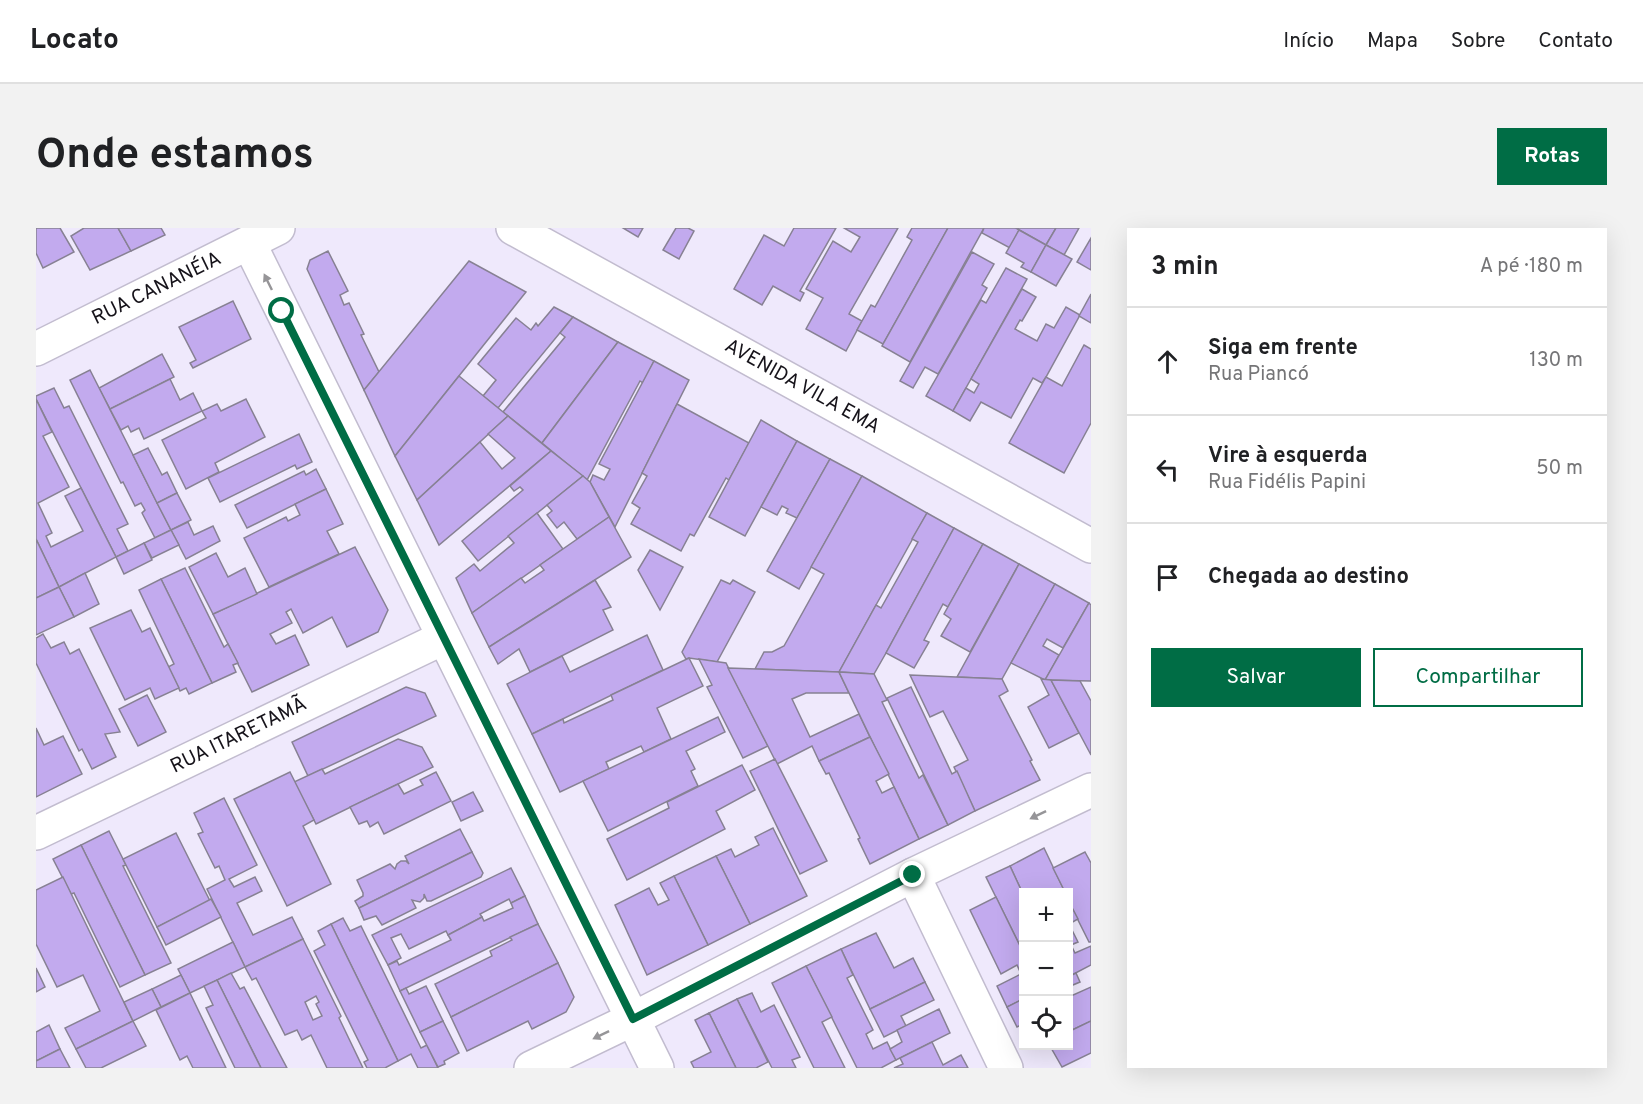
<!DOCTYPE html>
<html lang="pt">
<head>
<meta charset="utf-8">
<style>
  :root { --surface:#fff; --page:#f2f2f2; --text:#202124; --muted:#757577; --line:#e0e0e0; --accent:#006d45 }
  body { margin:0; font-family:Overpass,sans-serif; background:var(--page); color:var(--text) }
  .controls { position:absolute; right:18px; bottom:18px; display:grid; overflow:hidden; border-radius:0px; box-shadow:0 6px 24px #0002 }
  .controls button { width:54px; height:54px; display:grid; place-items:center; padding:0; border:0; border-bottom:2px solid var(--line); background:var(--surface); color:var(--text); font:30px sans-serif }
  .stop { position:absolute; width:18px; height:18px; margin:-14px; border:4px solid #006d45; border-radius:50%; background:#fff }
  .stop.end { background:#006d45; border-color:#fff; box-shadow:0 2px 6px #0008 }
  .list { margin:0; padding:0; list-style:none }
  h2 { display:flex; justify-content:space-between; align-items:center; height:78px; margin:0; padding:0 24px; font-size:26px }
  h2 small { font-size:20px; font-weight:400; color:var(--muted) }
  .list li { display:grid; grid-template-columns:39px 1fr auto; gap:18px; align-items:center; box-sizing:border-box; height:108px; padding:0 24px; border-top:2px solid var(--line) }
  .list b { display:block; font-size:22px; white-space:nowrap }
  .list p { margin:0; font-size:20px; white-space:nowrap; color:var(--muted) }
  .list em { font-size:20px; font-style:normal; color:var(--muted) }
  .actions { display:flex; gap:12px; padding:18px 24px }
  .actions a { flex:1; padding:14px 0; border:2px solid var(--accent); border-radius:0px; text-align:center; font-size:21px; color:var(--accent) }
  .actions .main { background:var(--accent); color:#fff }
  .icon { flex:none; width:33px; height:33px; fill:none; stroke:currentColor; stroke-width:2; stroke-linecap:round; stroke-linejoin:round }
  .map { position:relative; flex:none; width:1055px; height:840px; overflow:hidden; border-radius:0px }
  header { display:flex; align-items:center; gap:36px; box-sizing:border-box; height:84px; padding:0 30px; background:var(--surface); border-bottom:2px solid var(--line) }
  header strong { font-size:28px }
  nav { display:flex; gap:33px; margin-inline-start:auto; font-size:21px }
  .intro { display:flex; align-items:center; justify-content:space-between; box-sizing:border-box; height:144px; padding:0 36px }
  h1 { margin:0; font-size:42px }
  .button { padding:15px 27px; border-radius:0px; background:var(--accent); color:#fff; font-size:21px; font-weight:700 }
  main { display:flex; gap:36px; padding:0 36px }
  aside { flex:1; background:var(--surface); border-radius:0px; box-shadow:0 6px 24px #0002 }
  .map>svg:first-child { display:block }
  .building { fill:#c2aaee; stroke:#878193; stroke-width:1.5; fill-rule:evenodd }
  .lines { fill:none; stroke-linecap:round; stroke-linejoin:round }
  .street-casing { stroke:#c2bccf; stroke-width:36 }
  .secondary-casing { stroke:#c2bccf; stroke-width:36 }
  .street { stroke:#fff; stroke-width:33 }
  .secondary { stroke:#fff; stroke-width:33 }
  .oneway { fill:#969598 }
  .route { stroke:#006d45; stroke-width:8 }
  .labels { text-anchor:middle; dominant-baseline:central; stroke-width:6; stroke-linejoin:round; paint-order:stroke }
  .street-label { font-size:20px; fill:#16131a; stroke:#fff }
</style>
</head>
<body>
<header>
<strong>Locato</strong>
<nav><a>Início</a><a>Mapa</a><a>Sobre</a><a>Contato</a></nav>
</header>
<div class="intro"><h1>Onde estamos</h1><a class="button">Rotas</a></div>
<main>
<div class="map">
<svg width="1055" height="840" viewBox="0 0 1055 840">
  <rect width="100%" height="100%" fill="#efe9fc"/>
  <g class="building">
    <path d="M 0,0 L 24,0 L 38,24 L 7,40 L 0,25 Z"/>
    <path d="M 48,0 L 82,0 L 95,23 L 54,42 L 35,8 Z"/>
    <path d="M 82,0 L 125,0 L 129,7 L 95,23 Z"/>
    <path d="M 587,0 L 607,0 L 602,9 Z"/>
    <path d="M 640,0 L 652,0 L 658,3 L 643,31 L 627,22 Z"/>
    <path d="M 758,0 L 800,0 L 764,63 L 768,65 L 764,73 L 737,58 L 726,77 L 698,61 L 728,7 L 748,18 Z"/>
    <path d="M 808,0 L 862,0 L 813,86 L 826,93 L 810,123 L 770,101 L 787,70 L 770,61 L 797,13 L 815,24 L 824,9 Z"/>
    <path d="M 876,0 L 912,0 L 847,116 L 821,102 L 835,77 L 839,79 L 876,12 L 871,9 Z"/>
    <path d="M 912,0 L 948,0 L 874,134 L 846,118 Z"/>
    <path d="M 948,0 L 980,0 L 983,2 L 974,20 L 946,5 Z"/>
    <path d="M 980,0 L 1020,0 L 1010,17 Z"/>
    <path d="M 1020,0 L 1043,0 L 1028,27 L 1010,17 Z"/>
    <path d="M 983,2 L 1010,17 L 995,44 L 985,39 L 988,35 L 970,25 Z"/>
    <path d="M 1055,10 L 1055,42 L 1041,34 Z"/>
    <path d="M 1010,17 L 1036,31 L 1020,58 L 995,44 Z"/>
    <path d="M 292,23 L 312,63 L 304,67 L 308,77 L 313,75 L 328,106 L 325,107 L 343,144 L 328,162 L 271,41 L 274,32 Z"/>
    <path d="M 936,24 L 958,36 L 946,57 L 951,60 L 902,146 L 889,139 L 877,160 L 864,153 Z"/>
    <path d="M 433,33 L 490,64 L 359,228 L 328,162 Z"/>
    <path d="M 970,40 L 991,51 L 917,183 L 890,168 L 945,72 L 950,75 Z"/>
    <path d="M 986,61 L 1000,69 L 986,93 L 984,92 L 979,101 L 1001,113 L 1010,96 L 1018,100 L 1030,79 L 1044,87 L 1010,149 L 1006,155 L 997,150 L 975,190 L 945,174 L 934,193 L 917,183 L 930,160 L 938,165 L 943,156 L 935,151 Z"/>
    <path d="M 1055,66 L 1055,95 L 1043,88 Z"/>
    <path d="M 197,73 L 215,111 L 157,140 L 154,135 L 160,132 L 143,99 Z"/>
    <path d="M 518,79 L 537,89 L 462,180 L 447,168 L 460,152 L 442,136 L 480,90 L 495,102 L 500,95 L 502,98 Z"/>
    <path d="M 537,89 L 582,114 L 506,215 L 467,184 L 529,109 L 524,105 Z"/>
    <path d="M 582,114 L 618,133 L 607,155 L 604,153 L 551,252 L 506,215 Z"/>
    <path d="M 1048,117 L 1055,121 L 1055,195 L 1028,245 L 973,215 L 1010,149 L 1026,158 Z"/>
    <path d="M 126,126 L 138,149 L 74,181 L 63,160 Z"/>
    <path d="M 618,133 L 653,152 L 579,299 L 554,254 L 557,247 L 568,252 L 574,241 L 563,236 Z"/>
    <path d="M 54,142 L 135,302 L 119,310 L 106,285 L 109,282 L 105,275 L 99,278 L 87,254 L 85,255 L 34,152 Z"/>
    <path d="M 423,148 L 472,188 L 381,272 L 359,228 Z"/>
    <path d="M 134,151 L 144,172 L 157,165 L 166,183 L 108,211 L 103,200 L 95,204 L 92,198 L 85,202 L 74,181 Z"/>
    <path d="M 18,160 L 28,180 L 33,178 L 92,296 L 81,301 L 92,323 L 80,329 L 0,171 L 0,168 Z"/>
    <path d="M 0,171 L 16,204 L 7,208 L 33,259 L 2,275 L 16,305 L 10,308 L 15,319 L 47,303 L 29,268 L 45,260 L 80,329 L 23,359 L 0,311 Z"/>
    <path d="M 210,171 L 229,209 L 179,235 L 183,244 L 150,261 L 126,212 L 170,190 L 166,183 L 181,176 L 185,183 Z"/>
    <path d="M 641,176 L 713,215 L 693,252 L 690,250 L 658,308 L 654,306 L 645,323 L 595,296 L 604,280 L 596,275 L 611,248 L 606,245 Z"/>
    <path d="M 472,188 L 515,223 L 403,317 L 381,272 L 444,214 L 466,241 L 479,230 L 452,206 Z"/>
    <path d="M 725,192 L 761,213 L 709,308 L 673,289 Z"/>
    <path d="M 263,206 L 276,234 L 261,241 L 259,237 L 184,274 L 172,250 Z"/>
    <path d="M 761,213 L 794,231 L 761,290 L 750,285 L 752,281 L 746,278 L 741,287 L 725,279 Z"/>
    <path d="M 112,220 L 126,247 L 131,244 L 141,265 L 121,275 L 97,227 Z"/>
    <path d="M 515,223 L 547,248 L 442,333 L 426,313 L 487,262 L 484,259 L 478,263 L 474,258 Z"/>
    <path d="M 794,231 L 826,248 L 763,361 L 731,343 Z"/>
    <path d="M 280,241 L 290,261 L 211,300 L 199,277 L 268,243 L 270,247 Z"/>
    <path d="M 547,248 L 554,254 L 573,289 L 541,311 L 528,294 L 521,300 L 511,287 L 516,283 L 511,277 Z"/>
    <path d="M 826,248 L 891,285 L 840,377 L 803,444 L 719,441 L 728,424 L 736,424 L 748,418 L 788,346 L 775,339 Z"/>
    <path d="M 290,261 L 307,296 L 291,303 L 303,326 L 233,359 L 208,310 L 250,289 L 252,293 L 264,287 L 259,276 Z"/>
    <path d="M 141,265 L 155,292 L 135,302 L 121,275 Z"/>
    <path d="M 501,285 L 527,321 L 436,385 L 420,350 L 438,336 L 444,343 L 478,315 L 472,308 Z"/>
    <path d="M 891,285 L 918,300 L 850,425 L 838,446 L 803,444 L 840,377 L 845,380 L 882,314 L 876,311 Z"/>
    <path d="M 573,289 L 595,329 L 453,419 L 436,385 L 485,350 L 489,355 L 508,342 L 504,337 Z"/>
    <path d="M 152,294 L 158,307 L 177,298 L 184,313 L 150,331 L 135,302 Z"/>
    <path d="M 918,300 L 947,316 L 912,379 L 907,376 L 888,412 L 893,414 L 878,440 L 850,425 Z"/>
    <path d="M 135,302 L 143,317 L 116,330 L 108,315 Z"/>
    <path d="M 0,311 L 23,359 L 0,370 Z"/>
    <path d="M 108,315 L 116,332 L 88,346 L 80,329 Z"/>
    <path d="M 947,316 L 983,336 L 934,424 L 905,408 L 915,391 L 908,386 Z"/>
    <path d="M 319,319 L 352,382 L 342,404 L 311,419 L 296,389 L 267,405 L 255,381 L 250,384 L 256,395 L 234,406 L 240,416 L 259,407 L 273,437 L 216,464 L 177,386 Z"/>
    <path d="M 614,322 L 647,339 L 624,382 L 602,342 Z"/>
    <path d="M 180,325 L 192,349 L 209,340 L 221,366 L 177,386 L 153,339 Z"/>
    <path d="M 983,336 L 1019,356 L 966,451 L 921,449 Z"/>
    <path d="M 149,340 L 188,419 L 192,416 L 202,435 L 197,437 L 200,444 L 176,455 L 125,351 Z"/>
    <path d="M 49,345 L 63,376 L 38,389 L 23,359 Z"/>
    <path d="M 125,351 L 176,455 L 153,466 L 150,460 L 144,463 L 132,439 L 138,436 L 103,362 Z"/>
    <path d="M 559,352 L 575,379 L 567,382 L 577,402 L 494,444 L 483,421 L 462,436 L 453,419 Z"/>
    <path d="M 685,352 L 694,356 L 697,352 L 719,364 L 681,434 L 653,430 L 650,431 L 646,424 Z"/>
    <path d="M 1019,356 L 1053,375 L 1027,420 L 1011,411 L 1007,418 L 1023,427 L 1009,452 L 975,435 Z"/>
    <path d="M 23,359 L 38,389 L 0,407 L 0,370 Z"/>
    <path d="M 1053,375 L 1055,377 L 1055,453 L 1009,452 Z"/>
    <path d="M 95,382 L 106,404 L 114,400 L 143,460 L 119,471 L 114,460 L 89,472 L 54,400 Z"/>
    <path d="M 7,406 L 15,420 L 28,414 L 34,426 L 43,421 L 84,504 L 69,506 L 80,529 L 56,541 L 46,521 L 43,523 L 0,435 L 0,410 Z"/>
    <path d="M 611,407 L 627,442 L 496,506 L 471,456 L 526,428 L 534,444 Z"/>
    <path d="M 653,430 L 667,458 L 621,480 L 635,511 L 608,524 L 605,518 L 570,534 L 573,541 L 524,564 L 496,506 L 527,491 L 528,495 L 577,472 L 575,467 Z"/>
    <path d="M 663,431 L 690,435 L 732,518 L 707,530 L 671,459 L 676,457 Z"/>
    <path d="M 692,440 L 803,444 L 813,465 L 770,465 L 756,471 L 774,509 L 823,486 L 834,509 L 783,533 L 776,518 L 741,536 Z"/>
    <path d="M 803,444 L 838,446 L 851,472 L 846,474 L 883,550 L 887,547 L 912,597 L 883,611 Z"/>
    <path d="M 874,447 L 966,451 L 972,463 L 963,468 L 996,532 L 994,533 L 1004,552 L 939,583 L 918,539 L 932,532 L 907,483 L 894,489 Z"/>
    <path d="M 1005,451 L 1015,452 L 1043,505 L 1013,520 L 992,479 L 1013,467 Z"/>
    <path d="M 1015,452 L 1044,453 L 1055,473 L 1055,527 Z"/>
    <path d="M 370,459 L 389,465 L 400,488 L 272,548 L 256,514 Z"/>
    <path d="M 875,459 L 916,546 L 921,543 L 939,583 L 912,597 L 851,470 Z"/>
    <path d="M 111,467 L 130,504 L 102,518 L 83,481 Z"/>
    <path d="M 682,489 L 689,504 L 650,523 L 659,541 L 655,543 L 662,558 L 572,603 L 547,553 Z"/>
    <path d="M 0,500 L 8,517 L 27,508 L 46,546 L 0,569 Z"/>
    <path d="M 834,509 L 853,546 L 840,553 L 846,565 L 858,559 L 883,611 L 834,636 L 822,611 L 824,610 L 793,545 L 790,546 L 783,533 Z"/>
    <path d="M 362,511 L 386,519 L 397,539 L 280,596 L 258,554 L 286,541 L 289,546 Z"/>
    <path d="M 739,531 L 791,633 L 764,646 L 714,543 Z"/>
    <path d="M 706,537 L 719,562 L 680,583 L 689,601 L 591,652 L 571,611 L 633,580 L 631,574 Z"/>
    <path d="M 254,544 L 278,592 L 267,598 L 295,656 L 251,678 L 198,571 Z"/>
    <path d="M 400,544 L 415,573 L 348,606 L 342,594 L 334,599 L 331,593 L 323,596 L 314,579 L 362,556 L 368,566 L 387,557 L 384,552 Z"/>
    <path d="M 437,564 L 447,583 L 425,593 L 416,574 Z"/>
    <path d="M 188,570 L 221,637 L 193,651 L 198,659 L 219,649 L 226,663 L 201,675 L 217,707 L 256,689 L 267,711 L 209,739 L 171,661 L 189,652 L 183,638 L 179,640 L 162,606 L 167,604 L 158,585 Z"/>
    <path d="M 737,600 L 771,668 L 714,696 L 680,628 L 695,621 L 699,629 L 723,617 L 719,609 Z"/>
    <path d="M 424,601 L 436,624 L 323,680 L 319,673 L 327,668 L 327,665 L 321,652 L 354,636 L 359,641 L 361,636 L 365,633 L 370,633 L 373,636 L 369,628 Z"/>
    <path d="M 73,603 L 90,637 L 87,638 L 135,735 L 109,747 L 45,617 Z"/>
    <path d="M 140,605 L 174,673 L 121,699 L 87,631 Z"/>
    <path d="M 45,617 L 109,747 L 84,759 L 38,665 L 35,666 L 17,631 Z"/>
    <path d="M 1008,620 L 1029,664 L 987,664 L 987,666 L 974,638 Z"/>
    <path d="M 436,624 L 447,645 L 445,649 L 395,673 L 391,673 L 388,666 L 388,670 L 384,674 L 376,672 L 380,680 L 346,697 L 340,688 L 328,692 L 323,680 Z"/>
    <path d="M 1049,624 L 1055,635 L 1055,714 L 1053,714 L 1032,672 L 1032,664 L 1029,664 L 1017,640 Z"/>
    <path d="M 680,628 L 714,696 L 672,717 L 638,648 Z"/>
    <path d="M 974,638 L 987,666 L 987,724 L 950,649 Z"/>
    <path d="M 475,640 L 489,668 L 475,675 L 473,671 L 444,686 L 446,689 L 412,707 L 410,703 L 373,721 L 365,706 L 355,710 L 365,730 L 352,737 L 336,707 Z"/>
    <path d="M 638,648 L 672,717 L 611,747 L 579,677 L 613,660 L 622,677 L 633,672 L 624,655 Z"/>
    <path d="M 27,649 L 97,793 L 40,821 L 29,800 L 64,783 L 47,747 L 21,759 L 0,716 L 0,662 Z"/>
    <path d="M 489,668 L 502,696 L 364,763 L 352,737 L 361,733 L 363,737 L 415,712 L 412,707 L 446,689 L 448,693 L 477,680 L 475,675 Z"/>
    <path d="M 960,669 L 987,724 L 987,771 L 971,779 L 961,758 L 985,746 L 981,737 L 965,746 L 934,682 Z"/>
    <path d="M 175,671 L 185,689 L 130,717 L 121,699 Z"/>
    <path d="M 1032,672 L 1042,691 L 1033,696 L 1042,714 L 1035,717 L 1039,725 L 1055,718 L 1055,737 L 1032,749 Z"/>
    <path d="M 307,690 L 314,703 L 325,698 L 385,820 L 391,817 L 402,840 L 382,840 L 375,826 L 362,833 L 295,696 Z"/>
    <path d="M 295,696 L 362,833 L 349,840 L 331,840 L 328,834 L 332,832 L 278,723 L 289,717 L 282,703 Z"/>
    <path d="M 502,696 L 522,735 L 415,789 L 399,756 L 456,728 L 454,723 L 476,712 L 474,709 Z"/>
    <path d="M 840,705 L 858,740 L 877,730 L 889,754 L 834,781 L 805,721 Z"/>
    <path d="M 267,711 L 305,788 L 303,790 L 327,840 L 291,840 L 275,807 L 266,812 L 261,802 L 249,807 L 220,750 L 216,752 L 209,739 ZM 280,768 L 283,774 L 280,776 L 286,788 L 277,792 L 269,774 Z"/>
    <path d="M 197,714 L 209,739 L 154,765 L 142,741 Z"/>
    <path d="M 805,721 L 817,747 L 811,750 L 837,802 L 830,806 L 837,821 L 851,814 L 860,832 L 845,840 L 821,840 L 770,738 Z"/>
    <path d="M 522,735 L 538,769 L 530,784 L 496,801 L 492,793 L 431,823 L 415,789 Z"/>
    <path d="M 770,738 L 796,789 L 786,794 L 809,840 L 778,840 L 736,755 Z"/>
    <path d="M 0,740 L 9,759 L 0,764 Z"/>
    <path d="M 195,745 L 204,761 L 208,759 L 251,840 L 225,840 L 181,752 Z"/>
    <path d="M 1040,745 L 1044,754 L 1032,759 L 1032,749 Z"/>
    <path d="M 145,747 L 154,765 L 125,779 L 116,761 Z"/>
    <path d="M 181,752 L 225,840 L 199,840 L 170,780 L 177,777 L 168,758 Z"/>
    <path d="M 889,754 L 898,772 L 865,788 L 870,798 L 848,809 L 834,781 Z"/>
    <path d="M 390,758 L 407,793 L 384,804 L 364,763 L 370,760 L 373,766 Z"/>
    <path d="M 1055,759 L 1055,793 L 1032,804 L 1032,762 L 1035,768 Z"/>
    <path d="M 116,761 L 125,779 L 97,793 L 88,774 Z"/>
    <path d="M 154,765 L 190,840 L 157,840 L 151,828 L 144,832 L 120,782 Z"/>
    <path d="M 716,765 L 725,784 L 738,777 L 764,829 L 756,832 L 760,840 L 736,840 L 701,771 Z"/>
    <path d="M 701,771 L 732,834 L 720,840 L 700,840 L 673,785 Z"/>
    <path d="M 987,771 L 987,796 L 981,799 L 971,779 Z"/>
    <path d="M 903,781 L 914,805 L 860,832 L 854,821 L 866,814 L 861,802 Z"/>
    <path d="M 673,785 L 700,840 L 658,840 L 655,834 L 675,824 L 659,792 Z"/>
    <path d="M 97,793 L 110,818 L 65,840 L 50,840 L 40,821 Z"/>
    <path d="M 407,793 L 423,825 L 408,833 L 409,836 L 402,839 L 384,804 Z"/>
    <path d="M 1055,793 L 1055,825 L 1026,839 L 1014,818 L 1032,818 L 1032,804 Z"/>
    <path d="M 13,797 L 24,821 L 0,833 L 0,804 Z"/>
    <path d="M 896,814 L 907,837 L 925,827 L 932,840 L 858,840 L 867,836 L 864,830 Z"/>
    <path d="M 24,821 L 34,840 L 0,840 L 0,833 Z"/>
  </g>
  <g class="lines">
    <g class="street-casing">
      <g id="street">
        <path d="M 213,15 L 621,840"/>
        <path d="M 0,605 L 407,410"/>
        <path d="M 877,647 L 970,840"/>
      </g>
    </g>
    <g class="secondary-casing">
      <g id="secondary">
        <path d="M 477,0 L 1055,318"/>
        <path d="M 0,121 L 242,0"/>
        <path d="M 495,840 L 597,791 L 877,647 L 1055,562"/>
      </g>
    </g>
    <use href="#street" class="street"/>
    <use href="#secondary" class="secondary"/>
  </g>
  <defs><path id="oneway-solid" d="M-6-.8H1V-3.2L6.5 0L1 3.2V.8H-6Z" transform="scale(1.5)"/></defs>
  <g class="oneway">
    <use href="#oneway-solid" transform="translate(232 54) rotate(-116)"/>
    <use href="#oneway-solid" transform="translate(1002 587) rotate(154)"/>
    <use href="#oneway-solid" transform="translate(565 807) rotate(154)"/>
  </g>
  <g class="lines">
    <path class="route" d="M 246,83 L 597,791 L 877,647"/>
  </g>
  <g class="labels">
    <g class="street-label">
      <text transform="translate(121 61) rotate(-26)">RUA CANANÉIA</text>
      <text transform="translate(766 159) rotate(29)">AVENIDA VILA EMA</text>
      <text transform="translate(203 508) rotate(-26)">RUA ITARETAMÃ</text>
    </g>
  </g>
</svg>
<div class="controls">
<button>+</button>
<button>−</button>
<button><svg class="icon" aria-label="locate" viewBox="0 0 24 24"><circle cx="12" cy="12" r="6"/><path d="M12 2v4M12 18v4M2 12h4M18 12h4"/></svg></button>
</div>
<div class="stop" style="left:246px;top:83px"></div>
<div class="stop end" style="left:877px;top:647px"></div>
</div>
<aside>
<h2>3 min<small>A pé · 180 m</small></h2>
<ul class="list">
<li><svg class="icon" aria-label="ahead" viewBox="0 0 24 24"><path d="M12 20V5M6 11l6-6 6 6"/></svg><div><b>Siga em frente</b><p>Rua Piancó</p></div><em>130 m</em></li>
<li><svg class="icon" aria-label="left" viewBox="0 0 24 24"><path d="M17 20v-9H6M10 6l-5 5 5 5"/></svg><div><b>Vire à esquerda</b><p>Rua Fidélis Papini</p></div><em>50 m</em></li>
<li><svg class="icon" aria-label="arrive" viewBox="0 0 24 24"><path d="M6 21V4h12l-3 4 3 4H6"/></svg><div><b>Chegada ao destino</b></div></li>
</ul>
<div class="actions"><a class="main">Salvar</a><a>Compartilhar</a></div>
</aside>
</main>
</body>
</html>
